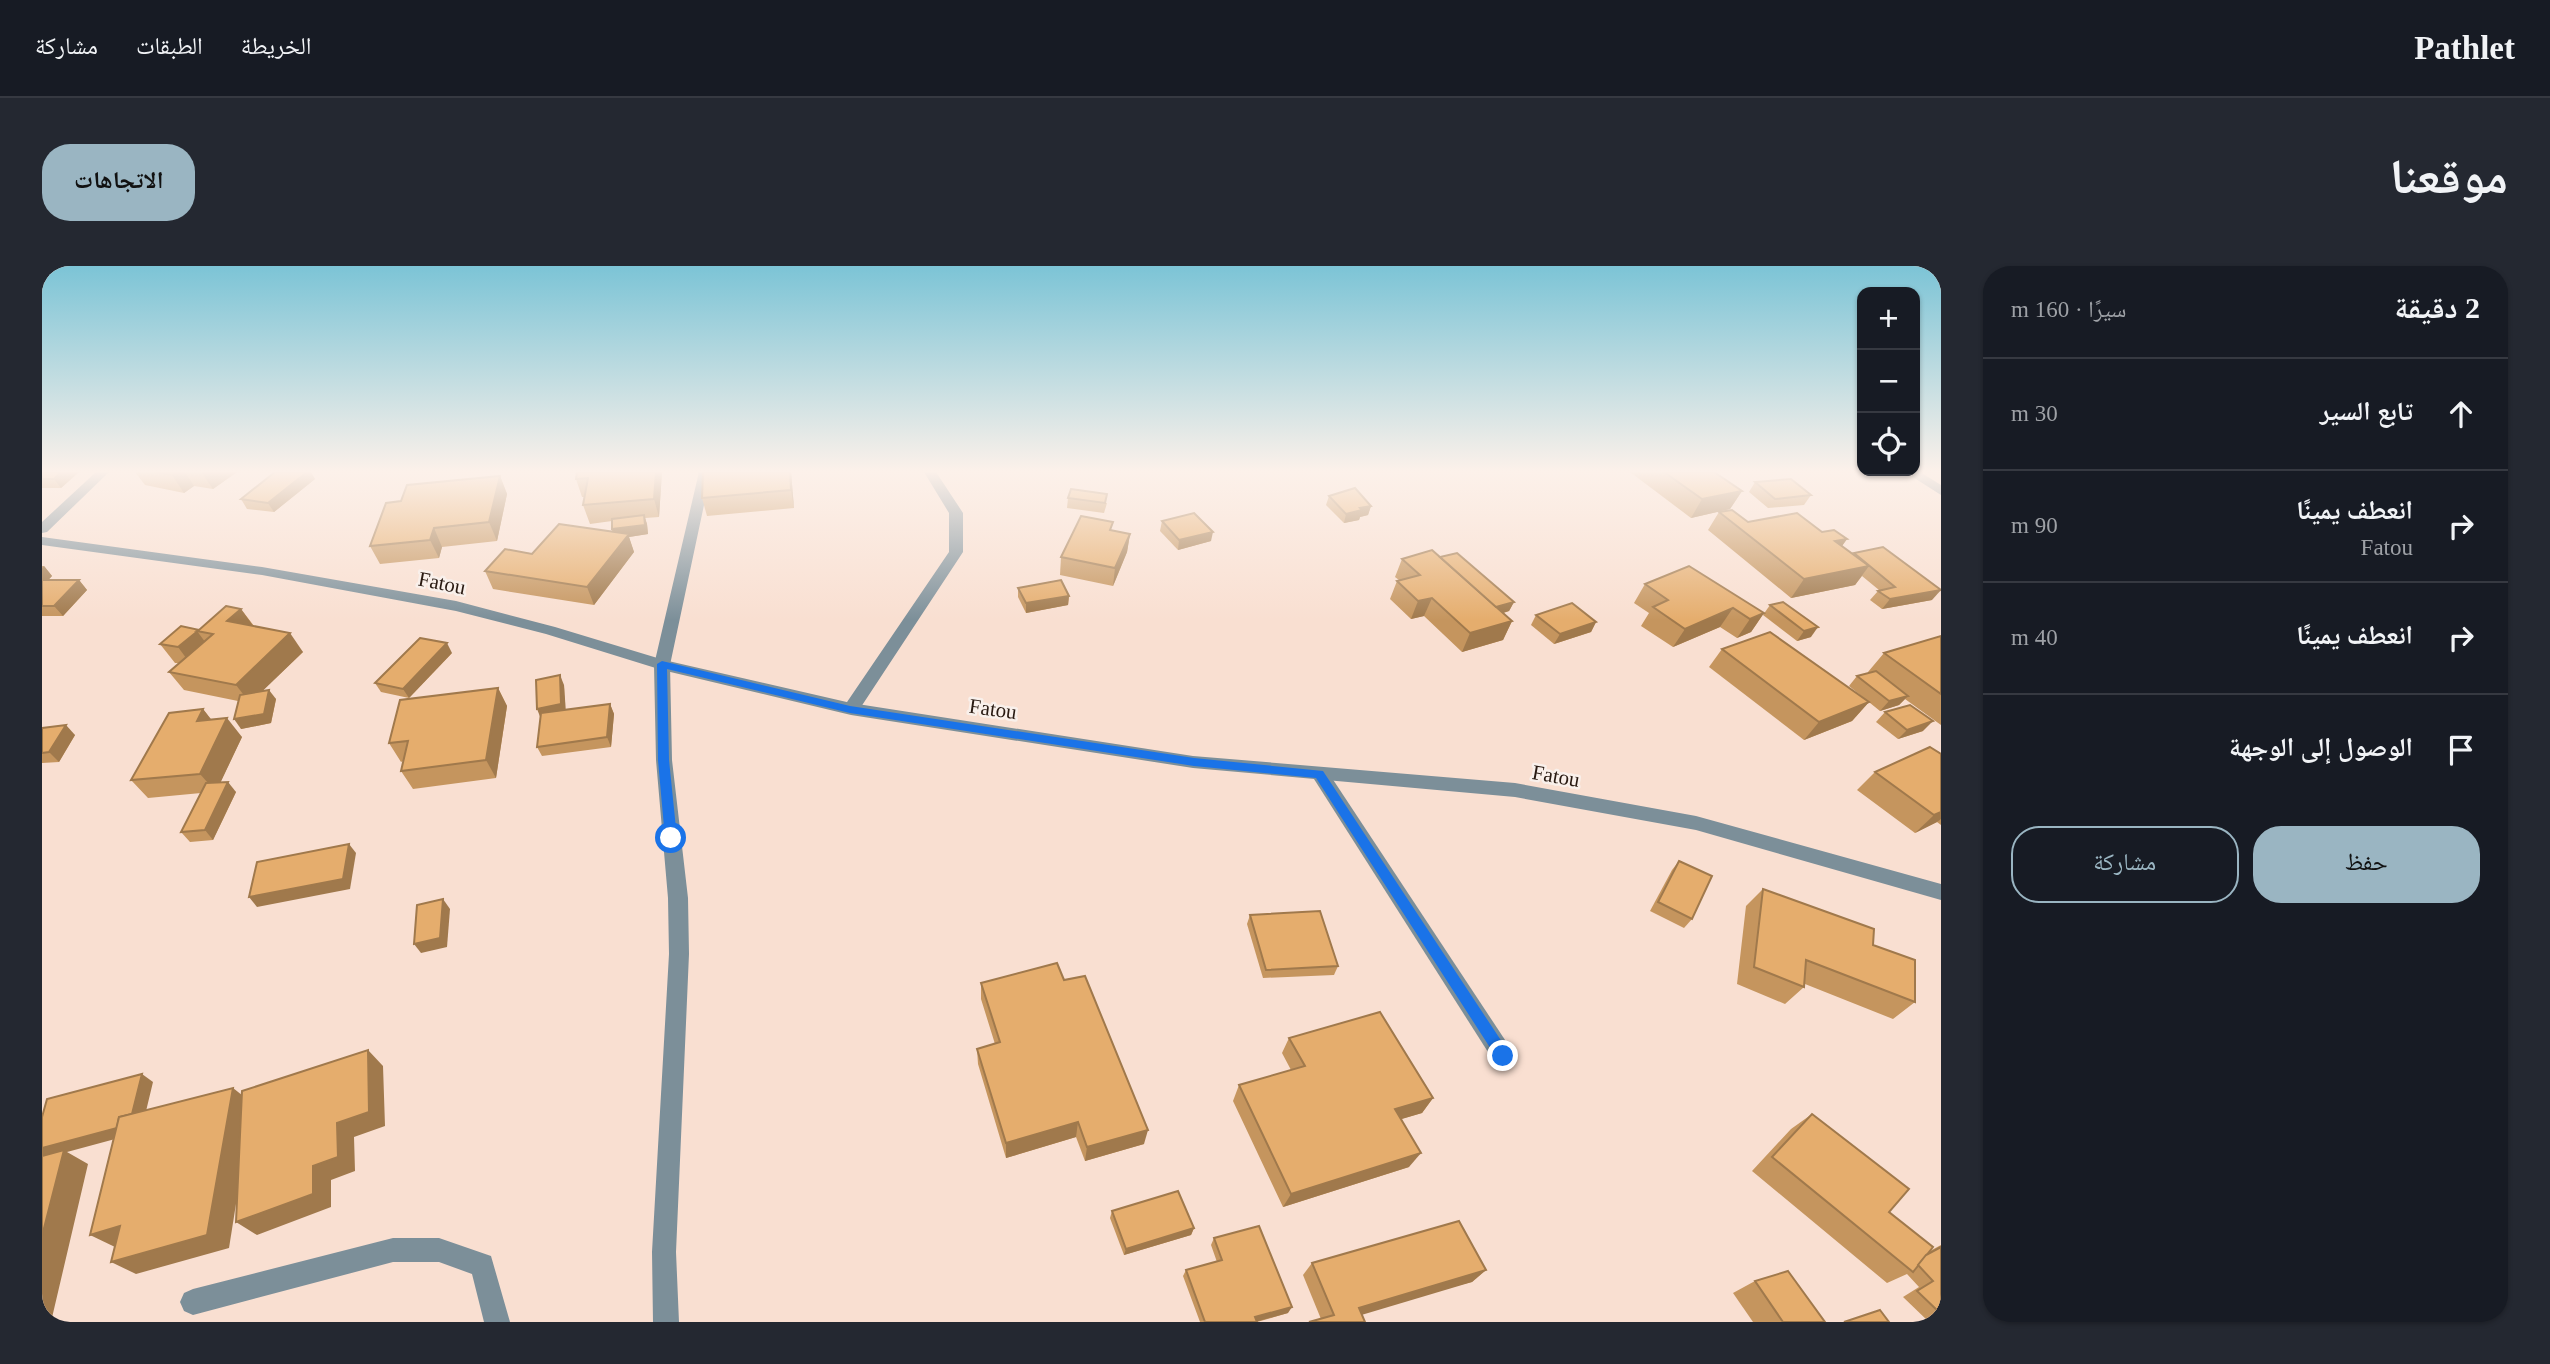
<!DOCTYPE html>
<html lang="ar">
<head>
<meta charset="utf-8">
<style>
  :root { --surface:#171b24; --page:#242831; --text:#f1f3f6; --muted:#9ea1a6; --line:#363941; --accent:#9ab5c2 }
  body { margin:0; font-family:"Times New Roman","Noto Naskh Arabic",serif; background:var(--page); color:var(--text); direction:rtl }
  .controls { position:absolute; right:21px; top:21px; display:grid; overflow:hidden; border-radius:14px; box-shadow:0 2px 5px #0004 }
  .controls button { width:63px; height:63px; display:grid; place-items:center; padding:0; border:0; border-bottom:2px solid var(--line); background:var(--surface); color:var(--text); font:35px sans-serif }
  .stop { position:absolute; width:21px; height:21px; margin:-16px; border:5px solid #1a73e8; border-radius:50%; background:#fff }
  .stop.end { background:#1a73e8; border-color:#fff; box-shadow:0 2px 7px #0008 }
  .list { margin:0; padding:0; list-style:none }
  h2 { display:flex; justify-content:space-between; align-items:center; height:91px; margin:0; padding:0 28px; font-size:30px }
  h2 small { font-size:23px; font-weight:400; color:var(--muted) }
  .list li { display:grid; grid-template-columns:46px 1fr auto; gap:21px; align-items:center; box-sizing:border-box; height:112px; padding:0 28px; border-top:2px solid var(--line) }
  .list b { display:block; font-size:26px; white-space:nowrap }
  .list p { margin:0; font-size:23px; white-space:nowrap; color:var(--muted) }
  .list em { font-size:23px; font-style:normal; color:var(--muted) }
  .actions { display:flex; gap:14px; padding:21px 28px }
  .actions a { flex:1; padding:16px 0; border:2px solid var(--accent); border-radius:28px; text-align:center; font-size:24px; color:var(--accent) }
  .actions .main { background:var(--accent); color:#111 }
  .icon { flex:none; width:38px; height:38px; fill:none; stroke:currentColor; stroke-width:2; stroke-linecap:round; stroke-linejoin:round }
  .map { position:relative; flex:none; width:1899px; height:1056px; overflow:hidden; direction:ltr; border-radius:28px }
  header { display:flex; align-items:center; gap:42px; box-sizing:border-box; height:98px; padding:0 35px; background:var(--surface); border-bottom:2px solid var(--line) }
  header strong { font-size:33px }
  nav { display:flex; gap:38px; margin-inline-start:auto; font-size:24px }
  .intro { display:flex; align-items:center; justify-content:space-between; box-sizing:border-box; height:168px; padding:0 42px }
  h1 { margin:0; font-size:49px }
  .button { padding:18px 32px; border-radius:28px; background:var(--accent); color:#111; font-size:24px; font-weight:700 }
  main { display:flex; gap:42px; padding:0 42px }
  aside { flex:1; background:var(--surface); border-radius:28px; box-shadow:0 2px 5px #0004 }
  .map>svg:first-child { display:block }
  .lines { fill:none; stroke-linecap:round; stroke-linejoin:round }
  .minor { fill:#7c8f99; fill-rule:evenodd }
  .tertiary { fill:#7c8f99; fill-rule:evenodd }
  .wall { fill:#c5955e }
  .shaded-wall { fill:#a0794c }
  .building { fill:#e5ad6d; stroke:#a0794c; stroke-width:2 }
  .route { fill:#1a73e8 }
  .labels { text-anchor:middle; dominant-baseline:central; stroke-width:5; stroke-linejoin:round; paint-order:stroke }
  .street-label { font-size:21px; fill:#291a12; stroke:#f9f0eb }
</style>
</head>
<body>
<header>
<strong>Pathlet</strong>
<nav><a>الخريطة</a><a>الطبقات</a><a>مشاركة</a></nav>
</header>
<div class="intro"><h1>موقعنا</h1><a class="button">الاتجاهات</a></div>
<main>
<aside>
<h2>2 دقيقة<small>سيرًا · 160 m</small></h2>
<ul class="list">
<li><svg class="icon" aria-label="ahead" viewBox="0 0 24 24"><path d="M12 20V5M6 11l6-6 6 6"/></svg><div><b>تابع السير</b></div><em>30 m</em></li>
<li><svg class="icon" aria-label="right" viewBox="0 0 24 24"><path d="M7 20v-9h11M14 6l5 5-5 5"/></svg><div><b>انعطف يمينًا</b><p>Fatou</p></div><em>90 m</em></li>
<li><svg class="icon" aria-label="right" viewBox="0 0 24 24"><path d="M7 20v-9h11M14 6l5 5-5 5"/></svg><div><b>انعطف يمينًا</b></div><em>40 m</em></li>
<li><svg class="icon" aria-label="arrive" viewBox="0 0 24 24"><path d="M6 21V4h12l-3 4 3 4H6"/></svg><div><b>الوصول إلى الوجهة</b></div></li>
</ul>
<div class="actions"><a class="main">حفظ</a><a>مشاركة</a></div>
</aside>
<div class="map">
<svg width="1899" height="1056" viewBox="0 0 1899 1056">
  <rect width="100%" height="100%" fill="#f9dfd1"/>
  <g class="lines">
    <g class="minor">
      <path d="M 54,206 L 67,206 L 5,266 L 0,267 L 0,256 Z"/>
      <path d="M 657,206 L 669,206 L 628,399 L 630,494 L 646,632 L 647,688 L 634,986 L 637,1056 L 611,1056 L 610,986 L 627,688 L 626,632 L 614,494 L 612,399 Z"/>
      <path d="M 882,206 L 894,206 L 921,247 L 921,286 L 815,447 L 803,447 L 801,443 L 803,439 L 907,286 L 907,247 Z"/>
      <path d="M 1863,206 L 1878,206 L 1899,219 L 1899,229 Z"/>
      <path d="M 1278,502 L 1284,503 L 1469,783 L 1472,790 L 1469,797 L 1461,800 L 1453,797 L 1272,513 L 1269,508 L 1272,503 Z"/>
      <path d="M 351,972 L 397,972 L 449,990 L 468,1056 L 442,1056 L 430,1008 L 397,996 L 351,996 L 151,1049 L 142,1045 L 138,1036 L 142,1027 L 151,1023 Z"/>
    </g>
    <path class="tertiary" d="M 0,271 L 220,301 L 414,335 L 513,361 L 622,394 L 809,437 L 1151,490 L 1473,517 L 1654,550 L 1899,618 L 1899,634 L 1654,564 L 1473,531 L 1151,502 L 809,449 L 620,404 L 504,368 L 414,345 L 220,309 L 0,279 Z"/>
  </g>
  <g class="wall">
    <path d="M 0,206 L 37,206 L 19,222 L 0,222 Z"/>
    <path d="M 93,206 L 195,206 L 171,223 L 152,220 L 142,227 L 103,219 Z"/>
    <path d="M 620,206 L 617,251 L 603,252 L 605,258 L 606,268 L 587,271 L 592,286 L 552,339 L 451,323 L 443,305 L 490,288 L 570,266 L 570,255 L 548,258 L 541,239 L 543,231 L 540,231 L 534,213 Z"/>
    <path d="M 661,206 L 749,206 L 752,242 L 665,250 L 660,232 Z"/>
    <path d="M 1588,206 L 1672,206 L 1700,225 L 1688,243 L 1649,252 Z"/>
    <path d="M 458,210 L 465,228 L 455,275 L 400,281 L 397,292 L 338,298 L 328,280 L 359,235 Z"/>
    <path d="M 273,213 L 232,246 L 205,243 L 199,233 Z"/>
    <path d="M 1713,216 L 1769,229 L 1762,239 L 1726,242 L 1707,226 Z"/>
    <path d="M 1287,230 L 1329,240 L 1326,249 L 1318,251 L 1317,254 L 1302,257 L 1284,239 Z"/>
    <path d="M 1026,232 L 1065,237 L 1062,247 L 1025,242 Z"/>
    <path d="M 1677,246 L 1706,256 L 1780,266 L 1805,273 L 1800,280 L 1811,288 L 1812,287 L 1890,334 L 1840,343 L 1828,334 L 1836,325 L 1837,324 L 1820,310 L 1813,319 L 1749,332 L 1666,264 Z"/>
    <path d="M 1120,255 L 1169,275 L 1136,284 L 1118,265 Z"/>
    <path d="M 1088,268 L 1085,286 L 1071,320 L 1018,309 L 1019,291 Z"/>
    <path d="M 1398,291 L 1472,336 L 1467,345 L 1461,347 L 1470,355 L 1461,374 L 1420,386 L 1382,350 L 1369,353 L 1348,333 L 1355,315 L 1357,314 L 1353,311 L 1360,293 Z"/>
    <path d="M 0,300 L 2,300 L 10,310 L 6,314 L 37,314 L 45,324 L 21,350 L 0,350 Z"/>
    <path d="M 1603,318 L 1722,347 L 1709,366 L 1695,372 L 1678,361 L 1631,381 L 1599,360 L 1607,347 L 1592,337 Z"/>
    <path d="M 976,322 L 1027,330 L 1026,339 L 984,347 L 976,331 Z"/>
    <path d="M 1741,336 L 1769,371 L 1755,375 L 1721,349 L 1728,339 Z"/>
    <path d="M 199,343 L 212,360 L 261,386 L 220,425 L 234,433 L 229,457 L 199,463 L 196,435 L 142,424 L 127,406 L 137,397 L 133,397 L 118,378 L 157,364 Z"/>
    <path d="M 1494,349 L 1554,356 L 1549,366 L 1512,378 L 1489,359 Z"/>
    <path d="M 1899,370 L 1899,459 L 1863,433 L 1857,439 L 1838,445 L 1807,420 L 1815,410 L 1827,407 L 1826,406 L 1842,387 Z"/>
    <path d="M 1680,383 L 1827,436 L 1810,455 L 1762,474 L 1667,401 Z"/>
    <path d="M 410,387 L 367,432 L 339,426 L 333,417 Z"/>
    <path d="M 522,419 L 523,444 L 568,438 L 572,448 L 569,481 L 500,490 L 495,481 Z"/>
    <path d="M 456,422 L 465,440 L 454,512 L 371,523 L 359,505 L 361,495 L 359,496 L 347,477 Z"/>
    <path d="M 161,443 L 169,454 L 200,471 L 178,517 L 194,526 L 171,574 L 148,576 L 139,566 L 159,527 L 106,532 L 89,514 Z"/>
    <path d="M 1843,446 L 1881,465 L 1856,473 L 1834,456 Z"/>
    <path d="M 0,462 L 33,469 L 17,496 L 0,497 Z"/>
    <path d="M 1899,488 L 1899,559 L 1895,556 L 1873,567 L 1815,524 L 1833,506 Z"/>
    <path d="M 1637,595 L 1650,653 L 1642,662 L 1608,645 L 1630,604 Z"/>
    <path d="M 1721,623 L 1831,679 L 1873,736 L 1851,753 L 1763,718 L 1762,721 L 1743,738 L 1695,718 L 1704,640 Z"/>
    <path d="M 1208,649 L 1296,700 L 1292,709 L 1221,712 L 1205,658 Z"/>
    <path d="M 1022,714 L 1102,878 L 1043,895 L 1034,871 L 964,892 L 936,798 L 935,783 L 953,778 L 939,733 L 939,717 Z"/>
    <path d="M 1247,772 L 1391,832 L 1380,847 L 1359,853 L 1367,901 L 1241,941 L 1191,835 L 1197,819 L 1249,804 L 1240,787 Z"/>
    <path d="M 1770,848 L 1847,946 L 1886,986 L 1899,979 L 1899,1056 L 1887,1056 L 1861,1031 L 1877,1021 L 1865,1008 L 1845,1017 L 1710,905 L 1749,863 Z"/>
    <path d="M 1070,945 L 1152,962 L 1149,969 L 1082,989 L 1068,952 Z"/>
    <path d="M 1172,972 L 1246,1047 L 1215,1056 L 1158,1056 L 1141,1010 L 1144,1004 L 1175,996 L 1169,979 Z"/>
    <path d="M 1270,997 L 1444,1004 L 1430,1016 L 1279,1053 L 1261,1009 Z"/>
    <path d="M 1713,1015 L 1783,1056 L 1711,1056 L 1691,1027 Z"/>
  </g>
  <g class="shaded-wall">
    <path d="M 19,206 L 37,206 L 19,222 L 12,213 Z"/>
    <path d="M 134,206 L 143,206 L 152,220 L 142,227 L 130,209 Z"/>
    <path d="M 159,206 L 195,206 L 171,223 Z"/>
    <path d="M 265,206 L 269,206 L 273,213 L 232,246 L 226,237 Z"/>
    <path d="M 614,206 L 620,206 L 617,251 L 612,233 Z"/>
    <path d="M 748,206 L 749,206 L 752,242 L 749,224 Z"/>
    <path d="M 458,210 L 465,228 L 455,275 L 447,256 Z"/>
    <path d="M 1700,225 L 1688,243 L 1649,252 L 1660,233 Z"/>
    <path d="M 1329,240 L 1326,249 L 1318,251 L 1317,254 L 1302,257 L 1304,248 L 1318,242 Z"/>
    <path d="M 602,249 L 605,258 L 606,268 L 587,271 L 592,286 L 552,339 L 545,321 L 573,273 L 570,263 Z"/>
    <path d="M 392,262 L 400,281 L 397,292 L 388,274 Z"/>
    <path d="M 1171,266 L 1169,275 L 1136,284 L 1137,274 Z"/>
    <path d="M 1088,268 L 1085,286 L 1071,320 L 1073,302 Z"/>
    <path d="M 1805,273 L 1792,291 L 1793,275 Z"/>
    <path d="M 2,300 L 10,310 L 0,321 L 0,302 Z"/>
    <path d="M 1827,300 L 1813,319 L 1749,332 L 1762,313 Z"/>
    <path d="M 37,314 L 45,324 L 21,350 L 12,340 Z"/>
    <path d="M 1899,324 L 1890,334 L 1840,343 L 1848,333 Z"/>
    <path d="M 1027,330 L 1026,339 L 984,347 L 984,337 Z"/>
    <path d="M 1390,332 L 1382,350 L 1369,353 L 1376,335 Z"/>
    <path d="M 1472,336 L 1467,345 L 1439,354 L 1443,344 Z"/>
    <path d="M 1691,342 L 1678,361 L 1631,381 L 1643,363 Z"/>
    <path d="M 199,343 L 212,361 L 185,355 Z"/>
    <path d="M 1722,347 L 1709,366 L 1695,372 L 1708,353 Z"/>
    <path d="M 1470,355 L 1461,374 L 1420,386 L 1428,367 Z"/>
    <path d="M 1554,356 L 1549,366 L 1512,378 L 1518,368 Z"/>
    <path d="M 1776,361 L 1769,371 L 1755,375 L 1762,365 Z"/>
    <path d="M 155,365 L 169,384 L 150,400 L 136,381 Z"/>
    <path d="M 248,367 L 261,386 L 208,437 L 194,419 Z"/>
    <path d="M 405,377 L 410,387 L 367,432 L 361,423 Z"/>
    <path d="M 518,409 L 522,419 L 524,447 L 499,453 L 495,443 Z"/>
    <path d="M 456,422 L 465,440 L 454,512 L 444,494 Z"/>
    <path d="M 227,424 L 234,433 L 229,457 L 199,463 L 192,453 Z"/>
    <path d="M 1866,430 L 1857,439 L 1838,445 L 1847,435 Z"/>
    <path d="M 1827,436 L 1810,455 L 1762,474 L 1777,456 Z"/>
    <path d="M 568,438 L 572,448 L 569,481 L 565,471 Z"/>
    <path d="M 161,443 L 176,462 L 155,455 Z"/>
    <path d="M 185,452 L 200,471 L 174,526 L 158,508 Z"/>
    <path d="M 1891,455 L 1881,465 L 1856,473 L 1865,464 Z"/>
    <path d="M 24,459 L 33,469 L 17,496 L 7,486 Z"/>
    <path d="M 186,516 L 194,526 L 171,574 L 163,564 Z"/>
    <path d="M 1899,546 L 1899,553 L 1895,556 L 1873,567 L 1892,549 Z"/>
    <path d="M 307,578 L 314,587 L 308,623 L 215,641 L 207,631 Z"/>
    <path d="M 401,633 L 408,643 L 405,681 L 379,687 L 372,678 Z"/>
    <path d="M 326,784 L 341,800 L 343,860 L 312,871 L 313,905 L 289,914 L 289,941 L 215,969 L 194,956 L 271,900 Z"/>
    <path d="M 100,808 L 111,816 L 99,866 L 25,886 L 46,898 L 9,1056 L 0,1056 L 0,970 L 4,892 L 0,890 L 0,882 Z"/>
    <path d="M 191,822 L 210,837 L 187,982 L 94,1008 L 69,996 Z"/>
    <path d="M 1391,832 L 1380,847 L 1343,858 L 1353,843 Z"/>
    <path d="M 1036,856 L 1034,871 L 964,892 L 964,877 Z"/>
    <path d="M 1106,864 L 1102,878 L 1043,895 L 1045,881 Z"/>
    <path d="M 1379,887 L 1367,901 L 1241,941 L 1249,928 Z"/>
    <path d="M 78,960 L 73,981 L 48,969 Z"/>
    <path d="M 1152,962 L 1149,969 L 1082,989 L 1084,983 Z"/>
    <path d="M 1444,1004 L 1430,1016 L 1306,1053 L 1317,1042 Z"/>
    <path d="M 1250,1041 L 1246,1047 L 1213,1056 L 1213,1051 Z"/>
  </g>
  <g class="building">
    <path d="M 0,206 L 19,206 L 12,213 L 0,213 Z"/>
    <path d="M 114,206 L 134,206 L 130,209 Z"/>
    <path d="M 233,206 L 265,206 L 226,237 L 199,233 Z"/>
    <path d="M 535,206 L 614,206 L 612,233 L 541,239 L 546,212 L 534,213 Z"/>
    <path d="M 661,206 L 748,206 L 749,224 L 660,232 Z"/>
    <path d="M 1622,206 L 1672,206 L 1700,225 L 1660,233 Z"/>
    <path d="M 458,210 L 447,256 L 392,262 L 388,274 L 328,280 L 344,237 L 359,235 L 365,219 Z"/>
    <path d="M 1749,213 L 1769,229 L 1733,233 L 1713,216 Z"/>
    <path d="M 1313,222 L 1329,240 L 1318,242 L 1320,244 L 1304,248 L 1287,230 Z"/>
    <path d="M 1029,223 L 1065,228 L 1063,237 L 1026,232 Z"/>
    <path d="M 1690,244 L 1706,256 L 1755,247 L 1780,266 L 1792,264 L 1805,273 L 1793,275 L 1827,300 L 1762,313 L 1677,246 Z"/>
    <path d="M 1152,247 L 1171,266 L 1137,274 L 1120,255 Z"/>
    <path d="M 602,249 L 603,259 L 570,263 L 570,253 Z"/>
    <path d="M 1039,250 L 1071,256 L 1068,264 L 1088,268 L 1073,302 L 1019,291 Z"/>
    <path d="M 517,258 L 587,268 L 545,321 L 443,305 L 463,283 L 490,288 Z"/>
    <path d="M 1841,281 L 1899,324 L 1848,333 L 1836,325 L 1853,321 L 1812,287 Z"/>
    <path d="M 1390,284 L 1470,355 L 1428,367 L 1390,332 L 1376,335 L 1355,315 L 1378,309 L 1360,293 Z"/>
    <path d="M 1415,287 L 1472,336 L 1454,341 L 1398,291 Z"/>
    <path d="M 1647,300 L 1722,347 L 1708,353 L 1691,342 L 1643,363 L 1611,341 L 1626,334 L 1603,318 Z"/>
    <path d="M 0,314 L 37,314 L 12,340 L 0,340 Z"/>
    <path d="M 1019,314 L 1027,330 L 984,337 L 976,322 Z"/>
    <path d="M 1741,336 L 1776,361 L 1762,365 L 1728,339 Z"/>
    <path d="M 1530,337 L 1554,356 L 1518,368 L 1494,349 Z"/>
    <path d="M 184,340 L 199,343 L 185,355 L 248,367 L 194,419 L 127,406 L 171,368 L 155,365 L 157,364 L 136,381 L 118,378 L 139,360 L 157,364 Z"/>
    <path d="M 1728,366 L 1827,436 L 1777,456 L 1680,383 Z"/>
    <path d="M 1899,370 L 1899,428 L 1842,387 Z"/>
    <path d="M 378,372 L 405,377 L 361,423 L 333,417 Z"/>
    <path d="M 1834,405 L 1866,430 L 1847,435 L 1815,410 Z"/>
    <path d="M 518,409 L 519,438 L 495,443 L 494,414 Z"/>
    <path d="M 456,422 L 444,494 L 359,505 L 366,475 L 347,477 L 358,434 Z"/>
    <path d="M 227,424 L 222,448 L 192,453 L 198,429 Z"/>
    <path d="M 568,438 L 565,471 L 495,481 L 499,447 Z"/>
    <path d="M 1868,439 L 1891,455 L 1865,464 L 1843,446 Z"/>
    <path d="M 161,443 L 155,455 L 185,452 L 158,508 L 89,514 L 127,447 Z"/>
    <path d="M 24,459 L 7,486 L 0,487 L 0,462 Z"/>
    <path d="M 1888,481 L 1899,488 L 1899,546 L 1892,549 L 1833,506 Z"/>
    <path d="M 186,516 L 163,564 L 139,566 L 164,517 Z"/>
    <path d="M 307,578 L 301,613 L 207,631 L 215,596 Z"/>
    <path d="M 1637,595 L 1670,610 L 1650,653 L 1616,636 Z"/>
    <path d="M 1721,623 L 1832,663 L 1831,679 L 1873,694 L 1873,736 L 1764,694 L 1762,721 L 1712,701 Z"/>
    <path d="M 401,633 L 398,672 L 372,678 L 375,639 Z"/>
    <path d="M 1278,645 L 1296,700 L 1224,704 L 1208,649 Z"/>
    <path d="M 1015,697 L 1022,714 L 1043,710 L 1106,864 L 1045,881 L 1036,856 L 964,877 L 935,783 L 958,776 L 939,717 Z"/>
    <path d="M 1338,746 L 1391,832 L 1353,843 L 1379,887 L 1249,928 L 1197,819 L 1263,800 L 1247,772 Z"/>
    <path d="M 326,784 L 327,846 L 295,857 L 296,891 L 271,900 L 271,928 L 194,956 L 200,825 Z"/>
    <path d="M 100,808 L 90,848 L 77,851 L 75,862 L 0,882 L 0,851 L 5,833 Z"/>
    <path d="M 191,822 L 165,969 L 69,996 L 78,960 L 48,969 L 77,851 Z"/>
    <path d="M 1770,848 L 1867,923 L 1847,946 L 1891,981 L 1871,1006 L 1730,891 Z"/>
    <path d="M 22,884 L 0,970 L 0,890 Z"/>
    <path d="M 1136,925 L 1152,962 L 1084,983 L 1070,945 Z"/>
    <path d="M 1417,955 L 1444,1004 L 1317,1042 L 1323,1056 L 1267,1056 L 1292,1049 L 1270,997 Z"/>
    <path d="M 1217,960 L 1250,1041 L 1213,1051 L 1215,1056 L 1163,1056 L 1144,1004 L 1180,994 L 1172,972 Z"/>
    <path d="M 1899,981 L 1899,1048 L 1875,1025 L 1891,1015 L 1876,999 L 1884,989 Z"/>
    <path d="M 1746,1005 L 1783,1056 L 1741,1056 L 1713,1015 Z"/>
    <path d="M 1838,1044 L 1847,1056 L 1802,1056 Z"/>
  </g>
  <linearGradient id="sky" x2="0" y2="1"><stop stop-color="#7cc4d6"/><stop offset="0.58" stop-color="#fcf1ea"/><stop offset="1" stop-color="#fcf1ea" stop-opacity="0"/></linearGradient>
  <rect width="1899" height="354" fill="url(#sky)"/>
  <path class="route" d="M 620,395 L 808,440 L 1152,492 L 1281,505 L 1466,785 L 1466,794 L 1456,794 L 1274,512 L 1152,500 L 808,447 L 625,403 L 627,494 L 635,572 L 629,576 L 623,572 L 616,494 L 615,398 Z"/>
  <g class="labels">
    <g class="street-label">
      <text transform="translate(400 317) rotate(11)">Fatou</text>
      <text transform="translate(951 443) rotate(8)">Fatou</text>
      <text transform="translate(1514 510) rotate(10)">Fatou</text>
    </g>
  </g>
</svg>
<div class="controls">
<button>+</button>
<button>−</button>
<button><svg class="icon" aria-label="locate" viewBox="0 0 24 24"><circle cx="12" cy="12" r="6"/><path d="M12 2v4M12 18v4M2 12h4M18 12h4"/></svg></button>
</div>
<div class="stop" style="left:629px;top:572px"></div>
<div class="stop end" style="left:1461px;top:790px"></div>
</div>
</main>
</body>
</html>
